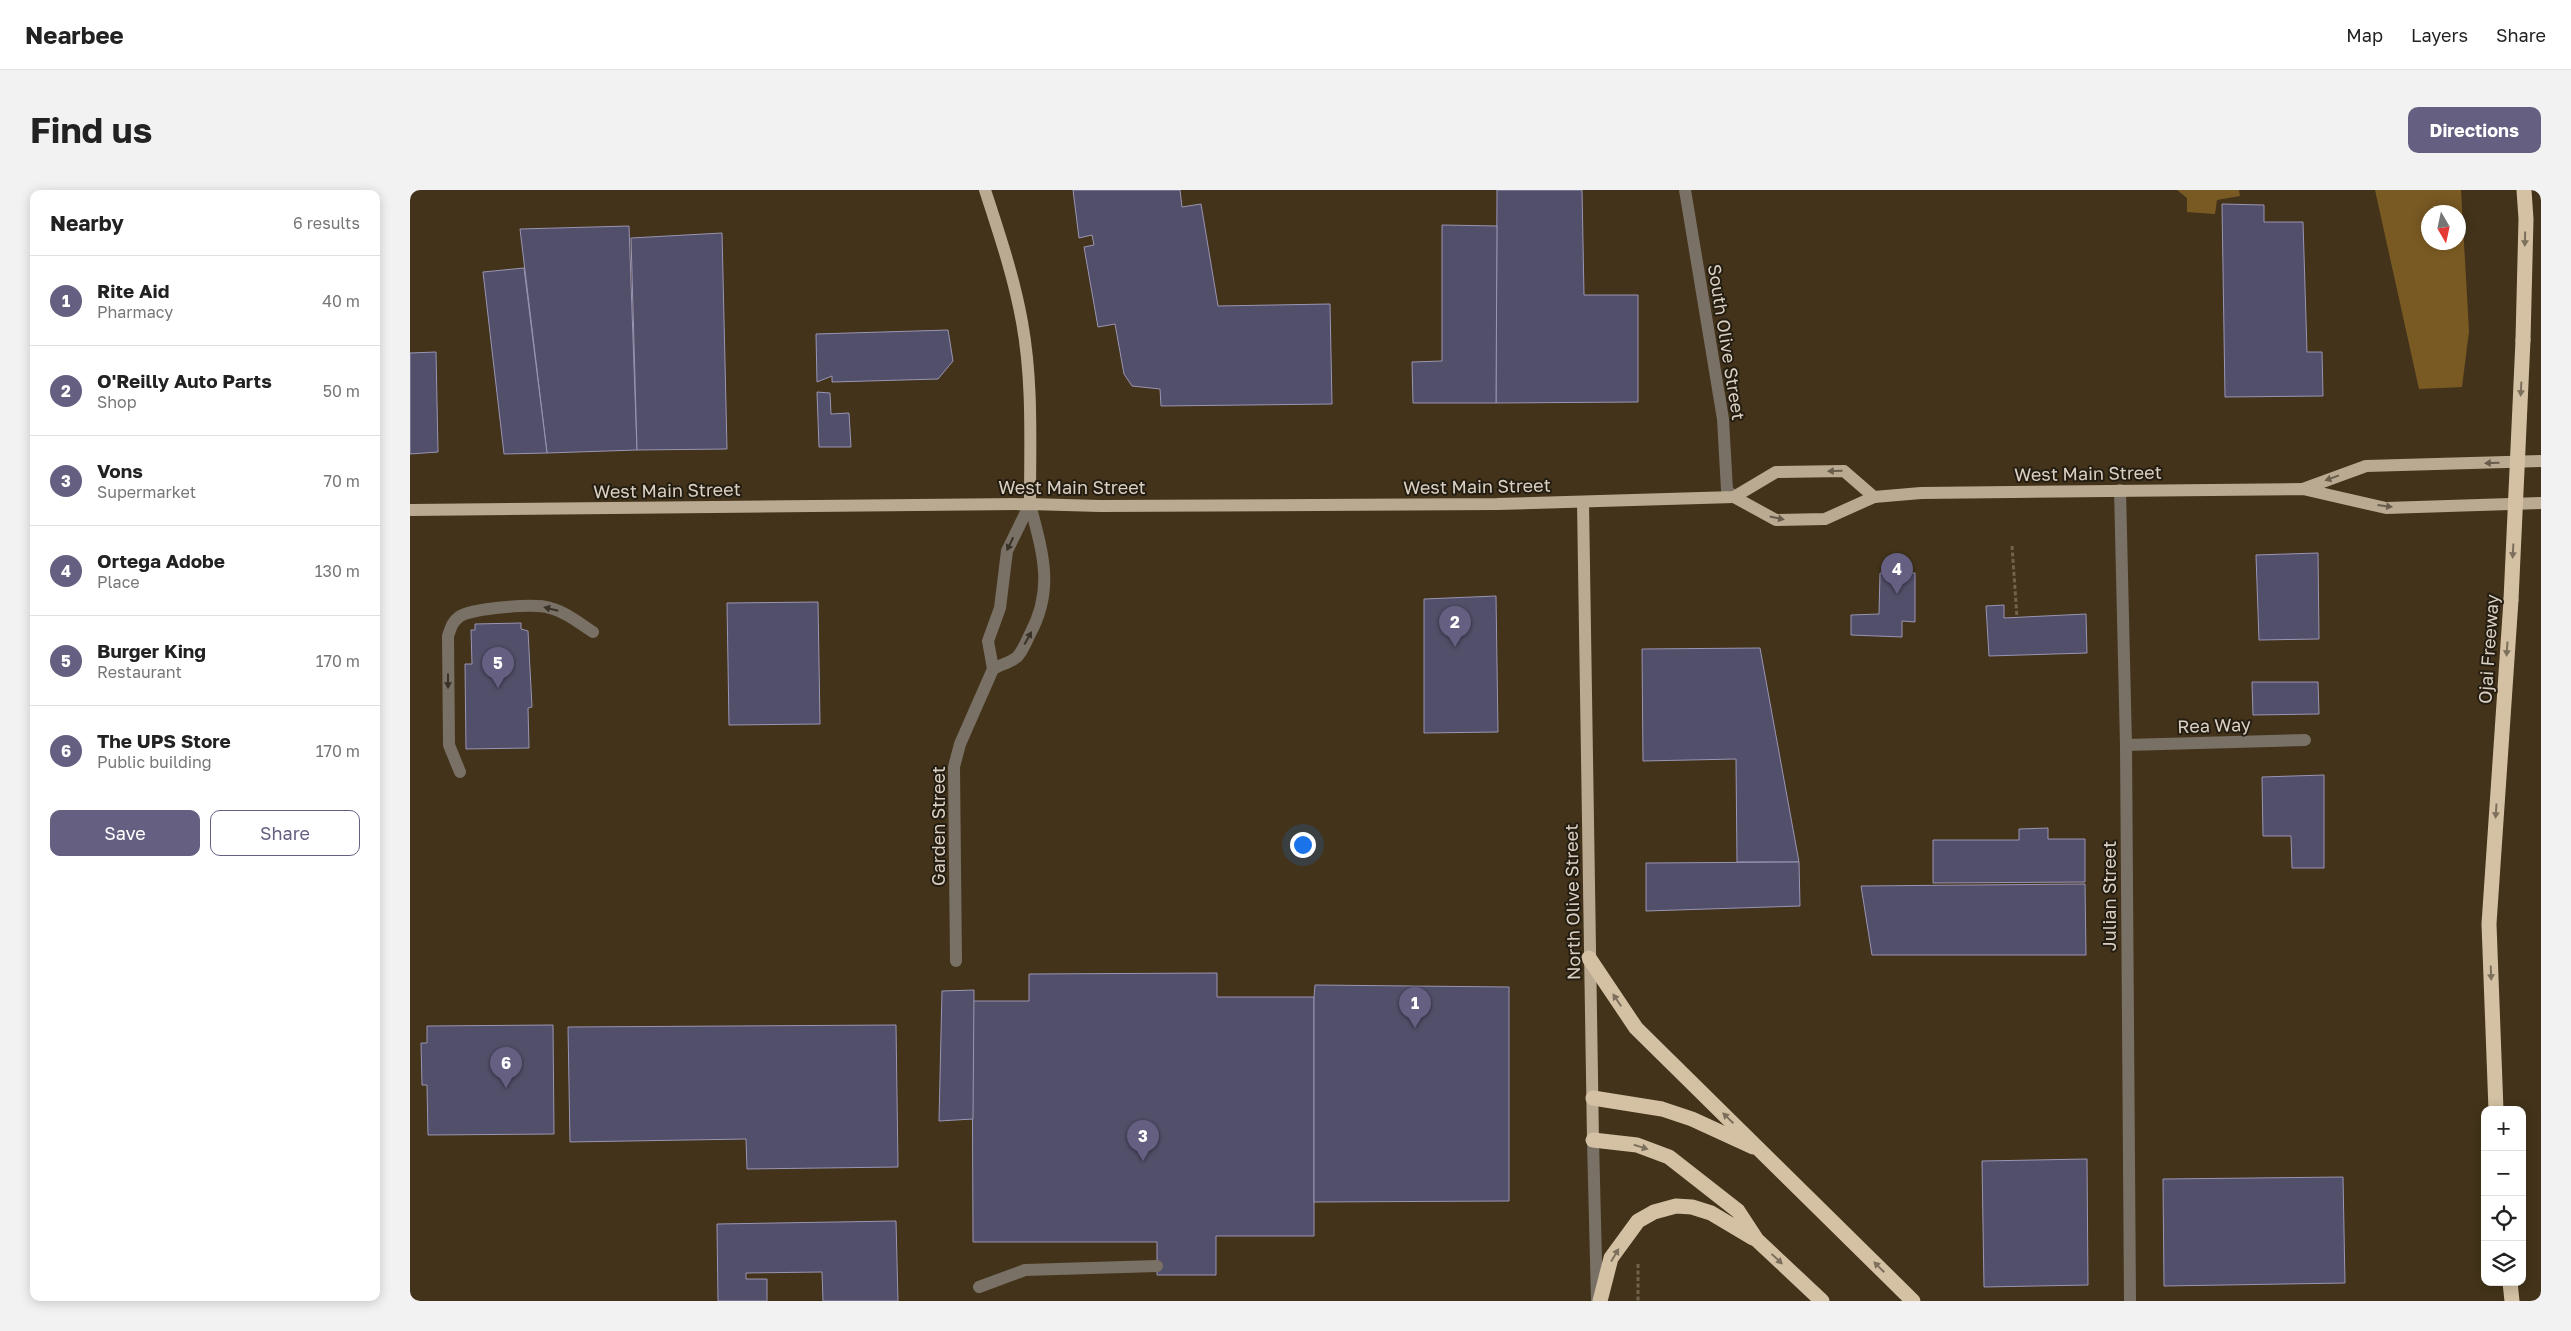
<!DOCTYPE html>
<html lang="en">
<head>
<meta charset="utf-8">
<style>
  :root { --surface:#fff; --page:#f2f2f2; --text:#222; --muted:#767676; --line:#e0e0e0; --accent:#656082 }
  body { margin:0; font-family:"Golos Text",sans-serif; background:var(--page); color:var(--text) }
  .controls { position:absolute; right:15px; bottom:15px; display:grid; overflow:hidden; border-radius:10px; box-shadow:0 2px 12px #0003 }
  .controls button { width:45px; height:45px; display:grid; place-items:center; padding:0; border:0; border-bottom:1px solid var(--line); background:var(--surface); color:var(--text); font:25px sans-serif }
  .compass { position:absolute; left:2011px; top:15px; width:45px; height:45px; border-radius:50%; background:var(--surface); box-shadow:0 2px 12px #0003; rotate:171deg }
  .you { position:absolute; left:892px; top:654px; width:18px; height:18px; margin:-12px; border:4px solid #fff; border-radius:50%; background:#1a73e8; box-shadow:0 0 0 8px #1a73e833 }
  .badge { display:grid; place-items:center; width:32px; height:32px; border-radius:50%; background:var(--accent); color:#fff; font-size:16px; font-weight:700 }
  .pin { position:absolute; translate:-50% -41px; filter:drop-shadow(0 1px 2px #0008) }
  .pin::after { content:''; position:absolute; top:26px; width:18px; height:15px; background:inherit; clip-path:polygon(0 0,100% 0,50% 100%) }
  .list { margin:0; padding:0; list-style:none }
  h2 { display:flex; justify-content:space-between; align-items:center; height:65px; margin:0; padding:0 20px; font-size:21px }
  h2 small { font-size:16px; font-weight:400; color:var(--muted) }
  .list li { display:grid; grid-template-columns:32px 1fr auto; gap:15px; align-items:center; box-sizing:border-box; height:90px; padding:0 20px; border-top:1px solid var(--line) }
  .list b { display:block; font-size:19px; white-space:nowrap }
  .list p { margin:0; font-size:16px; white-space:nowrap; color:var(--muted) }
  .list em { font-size:16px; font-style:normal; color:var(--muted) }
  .actions { display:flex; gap:10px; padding:15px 20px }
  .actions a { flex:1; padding:11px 0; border:1px solid var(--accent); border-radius:10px; text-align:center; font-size:18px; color:var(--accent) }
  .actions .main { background:var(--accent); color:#fff }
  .icon { flex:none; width:28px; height:28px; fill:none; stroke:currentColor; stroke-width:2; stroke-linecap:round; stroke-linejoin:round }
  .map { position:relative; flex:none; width:2131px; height:1111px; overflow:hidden; border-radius:10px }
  header { display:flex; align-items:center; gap:30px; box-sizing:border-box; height:70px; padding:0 25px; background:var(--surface); border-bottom:1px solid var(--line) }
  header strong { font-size:24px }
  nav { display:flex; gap:28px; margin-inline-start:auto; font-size:18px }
  .intro { display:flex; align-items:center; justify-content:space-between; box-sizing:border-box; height:120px; padding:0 30px }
  h1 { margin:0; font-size:35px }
  .button { padding:12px 22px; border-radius:10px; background:var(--accent); color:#fff; font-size:18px; font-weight:700 }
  main { display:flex; gap:30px; padding:0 30px }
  aside { flex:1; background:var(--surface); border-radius:10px; box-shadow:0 2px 12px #0003 }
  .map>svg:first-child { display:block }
  .forest { fill:#7a5a23; fill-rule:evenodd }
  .building { fill:#524f6a; stroke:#9995b4 }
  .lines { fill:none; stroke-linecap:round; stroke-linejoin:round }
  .path { stroke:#71634e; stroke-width:3; stroke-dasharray:4 2.5; stroke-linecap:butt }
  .minor { stroke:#797165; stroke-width:12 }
  .major { stroke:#baaa92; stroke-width:12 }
  .highway { stroke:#d4c1a4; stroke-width:15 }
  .highway-bridge { stroke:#d4c1a4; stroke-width:15 }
  .oneway { fill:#7c6f5b }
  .oneway2 { fill:#685c4c }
  .oneway3 { fill:#393227 }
  .labels { text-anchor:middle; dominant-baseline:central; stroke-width:4; stroke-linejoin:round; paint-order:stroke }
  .street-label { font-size:18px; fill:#dad0c2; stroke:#241d12 }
</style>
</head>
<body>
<header>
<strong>Nearbee</strong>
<nav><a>Map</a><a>Layers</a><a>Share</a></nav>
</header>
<div class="intro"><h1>Find us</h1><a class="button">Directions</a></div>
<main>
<aside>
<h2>Nearby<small>6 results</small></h2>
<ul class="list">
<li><span class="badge">1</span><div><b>Rite Aid</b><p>Pharmacy</p></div><em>40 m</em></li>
<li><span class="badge">2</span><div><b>O'Reilly Auto Parts</b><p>Shop</p></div><em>50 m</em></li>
<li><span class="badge">3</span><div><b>Vons</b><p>Supermarket</p></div><em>70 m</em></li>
<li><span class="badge">4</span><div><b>Ortega Adobe</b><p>Place</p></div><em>130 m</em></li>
<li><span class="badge">5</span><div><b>Burger King</b><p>Restaurant</p></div><em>170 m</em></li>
<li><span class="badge">6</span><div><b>The UPS Store</b><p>Public building</p></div><em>170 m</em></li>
</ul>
<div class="actions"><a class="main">Save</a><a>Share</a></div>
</aside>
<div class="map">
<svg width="2131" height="1111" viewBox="0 0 2131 1111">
  <rect width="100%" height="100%" fill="#43331a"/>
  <g class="forest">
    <path d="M 1767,0 L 1829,0 L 1830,6 L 1807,10 L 1805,24 L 1777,22 L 1777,8 Z"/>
    <path d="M 1965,0 L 2051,0 L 2059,141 L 2052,197 L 2009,199 ZM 2019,22 L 2048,22 L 2048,52 L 2019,52 Z"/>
  </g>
  <g class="building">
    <path d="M 663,0 L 770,0 L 772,17 L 791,14 L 808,116 L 920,114 L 922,214 L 751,216 L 750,199 L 722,196 L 714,184 L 705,134 L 688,137 L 674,57 L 684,55 L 682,45 L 669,48 Z"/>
    <path d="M 1087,0 L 1172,0 L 1174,105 L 1228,105 L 1228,212 L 1086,213 Z"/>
    <path d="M 1812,14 L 1854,15 L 1854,32 L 1893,32 L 1897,162 L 1912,162 L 1913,206 L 1815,207 Z"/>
    <path d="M 1032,35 L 1087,36 L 1086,213 L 1003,213 L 1002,172 L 1032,171 Z"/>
    <path d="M 219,36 L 227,260 L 137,263 L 110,39 Z"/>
    <path d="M 312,43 L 317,259 L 227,260 L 221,48 Z"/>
    <path d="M 114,78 L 137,263 L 94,264 L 73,82 Z"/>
    <path d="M 538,140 L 543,171 L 528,189 L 422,192 L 422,186 L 407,192 L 406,144 Z"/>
    <path d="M 26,162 L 28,262 L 0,264 L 0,163 Z"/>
    <path d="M 407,202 L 420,203 L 421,224 L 439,223 L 441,257 L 409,257 Z"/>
    <path d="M 1908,363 L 1909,449 L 1849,450 L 1846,365 Z"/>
    <path d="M 1470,383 L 1505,383 L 1505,432 L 1492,431 L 1492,447 L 1441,445 L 1441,425 L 1469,424 Z"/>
    <path d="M 1086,406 L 1088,542 L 1014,543 L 1014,409 Z"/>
    <path d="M 408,412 L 410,534 L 319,535 L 317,413 Z"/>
    <path d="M 1594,415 L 1594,428 L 1676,424 L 1677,463 L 1579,466 L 1576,416 Z"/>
    <path d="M 111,433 L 111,439 L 118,441 L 122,517 L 118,518 L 119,558 L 56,559 L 55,474 L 62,474 L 61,440 L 65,440 L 65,434 Z"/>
    <path d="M 1350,458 L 1389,672 L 1327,672 L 1326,569 L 1233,571 L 1232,459 Z"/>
    <path d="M 1842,492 L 1908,492 L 1909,524 L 1843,525 Z"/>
    <path d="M 1914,585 L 1914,678 L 1882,678 L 1881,646 L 1853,646 L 1852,587 Z"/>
    <path d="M 1638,638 L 1638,649 L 1675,649 L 1675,692 L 1523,693 L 1523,650 L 1609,650 L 1609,639 Z"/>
    <path d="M 1389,672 L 1390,716 L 1236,721 L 1236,673 Z"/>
    <path d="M 1675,694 L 1676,765 L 1462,765 L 1451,696 Z"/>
    <path d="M 807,783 L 807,807 L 904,807 L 904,1046 L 806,1046 L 806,1085 L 747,1085 L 747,1052 L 563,1052 L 562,811 L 619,811 L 619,784 Z"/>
    <path d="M 905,795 L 1099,797 L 1099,1011 L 904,1012 L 904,807 Z"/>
    <path d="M 564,800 L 563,929 L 529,931 L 532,801 Z"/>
    <path d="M 143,835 L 144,944 L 18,945 L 17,895 L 12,895 L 11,853 L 17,853 L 17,836 Z"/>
    <path d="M 486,835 L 488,977 L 337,979 L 336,949 L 160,952 L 158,837 Z"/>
    <path d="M 1677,969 L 1678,1095 L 1574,1097 L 1572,971 Z"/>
    <path d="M 1933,987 L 1935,1093 L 1754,1096 L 1753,989 Z"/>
    <path d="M 486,1031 L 488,1111 L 413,1111 L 412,1082 L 336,1083 L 336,1089 L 357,1089 L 357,1111 L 308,1111 L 307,1034 Z"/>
  </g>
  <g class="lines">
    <g class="path">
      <path d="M 1602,356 L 1607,427"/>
      <path d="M 1228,1074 L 1228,1111"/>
    </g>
    <g class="minor">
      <path d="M 1275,0 L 1313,229 L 1317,300 L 1324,307"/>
      <path d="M 1710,300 L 1716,555 L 1720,1111"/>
      <path d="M 583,479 C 590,475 601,472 607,467 C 613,461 617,450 620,444 C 645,398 632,361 620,314"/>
      <path d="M 1716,555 L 1895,550"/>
      <path d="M 50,582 L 39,555 L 38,446 C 41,438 42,432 49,427 C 60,418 126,413 140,418 C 156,422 169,433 183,442"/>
      <path d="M 546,771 L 544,577 L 550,554 L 583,479 L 578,451 L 590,418 L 597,361 L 620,314"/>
      <path d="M 1183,950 L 1187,1111"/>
      <path d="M 569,1097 L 615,1080 L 747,1076"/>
    </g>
    <g class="major">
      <path d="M 575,0 C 589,43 604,87 612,132 C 623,192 620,253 620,314"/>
      <path d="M 1893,299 L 1956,276 L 2131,271"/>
      <path d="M 1324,307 L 1366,330 L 1415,329 L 1464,307 L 1511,303 L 1893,299 L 1976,318 L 2131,313"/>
      <path d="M 1173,312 L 1183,950"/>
      <path d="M 0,320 L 620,314 L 690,316 L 1087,314 L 1324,307 L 1366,282 L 1434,281 L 1464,307"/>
    </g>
    <g class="highway">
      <path d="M 2113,150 L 2116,29 L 2114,0"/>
      <path d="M 1179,768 L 1226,838 L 1503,1111"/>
      <path d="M 1183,908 L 1252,919 L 1282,929 L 1343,957"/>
      <path d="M 2086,920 L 2079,734 L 2101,410"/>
      <path d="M 1183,950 L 1227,955 L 1259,967 L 1328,1021 L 1347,1050 L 1412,1111"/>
      <path d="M 2100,1092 L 2102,1111"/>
      <path d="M 1190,1111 L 1201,1068 L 1228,1031 L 1244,1022 L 1266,1016 L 1282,1017 L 1301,1023 L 1343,1048"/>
    </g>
    <path class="highway-bridge" d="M 2101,410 L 2113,150"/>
  </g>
  <defs><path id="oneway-solid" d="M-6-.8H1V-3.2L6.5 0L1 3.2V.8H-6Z" transform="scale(1.25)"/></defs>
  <g class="oneway">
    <use href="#oneway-solid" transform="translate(2115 49) rotate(91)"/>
    <use href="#oneway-solid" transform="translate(2111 199) rotate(93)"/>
    <use href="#oneway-solid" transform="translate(2103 361) rotate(93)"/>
    <use href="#oneway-solid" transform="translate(2097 459) rotate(94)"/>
    <use href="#oneway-solid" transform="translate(2086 621) rotate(94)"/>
    <use href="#oneway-solid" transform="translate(2081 783) rotate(88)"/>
    <use href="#oneway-solid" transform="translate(1207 810) rotate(-124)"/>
    <use href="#oneway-solid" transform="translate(1318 928) rotate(-136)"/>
    <use href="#oneway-solid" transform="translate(1231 957) rotate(17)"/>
    <use href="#oneway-solid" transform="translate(1205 1065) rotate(-59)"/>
    <use href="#oneway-solid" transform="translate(1367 1069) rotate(43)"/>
    <use href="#oneway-solid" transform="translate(1469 1077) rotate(-135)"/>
  </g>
  <g class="oneway2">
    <use href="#oneway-solid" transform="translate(2082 273) rotate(179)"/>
    <use href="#oneway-solid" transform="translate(1425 281) rotate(179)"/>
    <use href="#oneway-solid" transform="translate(1922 288) rotate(160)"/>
    <use href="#oneway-solid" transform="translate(1975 316) rotate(7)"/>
    <use href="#oneway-solid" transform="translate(1367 328) rotate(12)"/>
  </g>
  <g class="oneway3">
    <use href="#oneway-solid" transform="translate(600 354) rotate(116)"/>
    <use href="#oneway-solid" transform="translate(141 419) rotate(-166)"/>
    <use href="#oneway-solid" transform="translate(618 448) rotate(-61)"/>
    <use href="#oneway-solid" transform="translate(38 491) rotate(90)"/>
  </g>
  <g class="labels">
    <g class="street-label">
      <text transform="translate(1317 152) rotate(81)">South Olive Street</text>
      <text transform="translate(1678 283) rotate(-1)">West Main Street</text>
      <text transform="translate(1067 296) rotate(-1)">West Main Street</text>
      <text x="662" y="297">West Main Street</text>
      <text transform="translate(257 300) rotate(-1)">West Main Street</text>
      <text transform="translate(2078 459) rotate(-86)">Ojai Freeway</text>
      <text transform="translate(1804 535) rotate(-2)">Rea Way</text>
      <text transform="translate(528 636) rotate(-90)">Garden Street</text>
      <text transform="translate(1699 706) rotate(-90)">Julian Street</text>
      <text transform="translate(1162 712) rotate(-91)">North Olive Street</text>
    </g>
  </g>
</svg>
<div class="controls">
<button>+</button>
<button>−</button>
<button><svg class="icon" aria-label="locate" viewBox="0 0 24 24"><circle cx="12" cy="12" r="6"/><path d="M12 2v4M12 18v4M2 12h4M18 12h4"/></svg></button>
<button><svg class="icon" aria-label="layers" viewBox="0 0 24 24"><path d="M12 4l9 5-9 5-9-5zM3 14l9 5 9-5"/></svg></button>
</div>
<svg class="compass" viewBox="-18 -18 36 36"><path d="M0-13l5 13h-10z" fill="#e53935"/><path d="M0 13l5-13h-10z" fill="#767676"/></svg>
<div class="you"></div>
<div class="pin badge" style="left:1005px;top:838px">1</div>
<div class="pin badge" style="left:1045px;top:457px">2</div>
<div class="pin badge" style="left:733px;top:971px">3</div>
<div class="pin badge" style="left:1487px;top:404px">4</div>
<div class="pin badge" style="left:88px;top:498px">5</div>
<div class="pin badge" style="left:96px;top:898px">6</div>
</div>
</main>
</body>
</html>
